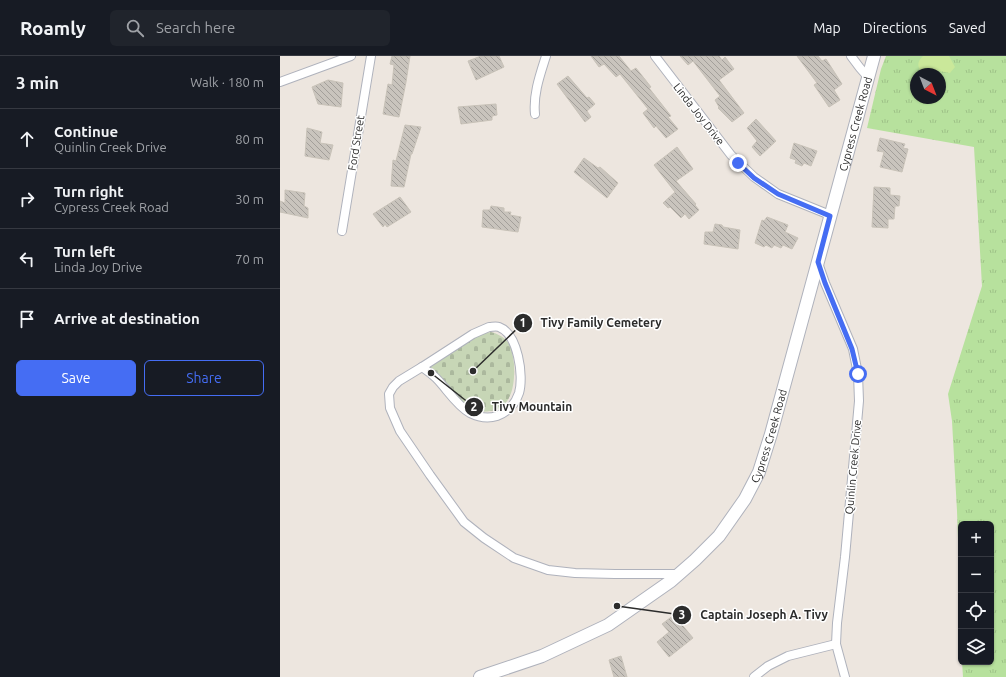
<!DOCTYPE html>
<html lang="en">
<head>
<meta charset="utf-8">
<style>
  :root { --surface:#171b24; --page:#20242c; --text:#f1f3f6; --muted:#9ea1a6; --line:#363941; --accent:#456df3 }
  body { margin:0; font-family:Ubuntu,sans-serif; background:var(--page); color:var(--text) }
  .controls { position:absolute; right:12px; bottom:12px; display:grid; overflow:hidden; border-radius:6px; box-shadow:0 1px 3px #0004 }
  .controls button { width:36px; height:36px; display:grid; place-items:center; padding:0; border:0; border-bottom:1px solid var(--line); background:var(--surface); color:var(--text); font:20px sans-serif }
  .compass { position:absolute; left:630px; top:12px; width:36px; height:36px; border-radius:50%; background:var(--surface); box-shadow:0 1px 3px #0004; rotate:138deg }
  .stop { position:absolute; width:12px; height:12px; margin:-9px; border:3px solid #456df3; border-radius:50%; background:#fff }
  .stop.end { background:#456df3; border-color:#fff; box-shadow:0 1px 4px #0008 }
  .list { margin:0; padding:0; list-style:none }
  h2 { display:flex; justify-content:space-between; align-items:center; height:52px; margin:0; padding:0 16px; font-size:17px }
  h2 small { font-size:13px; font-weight:400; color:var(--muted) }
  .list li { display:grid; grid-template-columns:26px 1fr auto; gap:12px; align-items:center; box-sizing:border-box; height:60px; padding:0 16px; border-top:1px solid var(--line) }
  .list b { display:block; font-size:15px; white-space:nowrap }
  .list p { margin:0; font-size:13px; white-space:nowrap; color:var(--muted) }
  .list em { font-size:13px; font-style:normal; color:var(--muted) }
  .actions { display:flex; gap:8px; padding:12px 16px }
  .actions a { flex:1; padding:9px 0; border:1px solid var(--accent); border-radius:6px; text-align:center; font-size:14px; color:var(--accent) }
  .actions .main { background:var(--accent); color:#fff }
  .icon { flex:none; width:22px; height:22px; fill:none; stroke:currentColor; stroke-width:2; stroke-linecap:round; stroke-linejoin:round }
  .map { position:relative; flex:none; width:726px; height:621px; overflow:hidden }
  header { display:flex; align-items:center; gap:24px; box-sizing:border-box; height:56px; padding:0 20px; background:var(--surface); border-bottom:1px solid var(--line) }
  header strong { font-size:19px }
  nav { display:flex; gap:22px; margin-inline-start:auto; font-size:14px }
  .search { width:280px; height:36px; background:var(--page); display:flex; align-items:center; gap:10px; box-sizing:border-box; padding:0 14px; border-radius:6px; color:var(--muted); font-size:15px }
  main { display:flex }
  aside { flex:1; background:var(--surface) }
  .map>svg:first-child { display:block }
  .grass { fill:url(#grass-tufts); fill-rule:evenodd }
  .cemetery { fill:url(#cemetery-stones) }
  .pitch { fill:#cae89a }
  .building { fill:url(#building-back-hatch); stroke:#c8c2b8 }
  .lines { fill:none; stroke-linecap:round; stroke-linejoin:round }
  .minor-casing { stroke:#afb2bc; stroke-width:10 }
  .secondary-casing { stroke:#afb2bc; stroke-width:14 }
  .minor { stroke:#fff; stroke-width:8 }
  .secondary { stroke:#fff; stroke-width:12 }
  .route { stroke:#456df3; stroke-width:5 }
  .labels { text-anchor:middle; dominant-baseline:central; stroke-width:3; stroke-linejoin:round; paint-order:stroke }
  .street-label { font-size:11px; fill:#2c2c2c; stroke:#fff }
  .leader { fill:none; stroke:#2c2c2c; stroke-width:1.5 }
  .callout-dot { fill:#2c2c2c; stroke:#fff; stroke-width:1.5 }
  .mark-label { font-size:12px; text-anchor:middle; font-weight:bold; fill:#fff }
  .callout-label { font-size:12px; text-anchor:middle; font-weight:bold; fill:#2c2c2c; stroke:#fff; stroke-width:3; stroke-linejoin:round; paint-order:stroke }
</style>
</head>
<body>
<header>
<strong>Roamly</strong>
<div class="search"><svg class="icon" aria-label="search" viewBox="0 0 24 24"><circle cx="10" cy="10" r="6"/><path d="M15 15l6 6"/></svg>Search here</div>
<nav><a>Map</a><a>Directions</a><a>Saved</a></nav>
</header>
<main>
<aside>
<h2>3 min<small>Walk · 180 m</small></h2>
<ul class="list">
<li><svg class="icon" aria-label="ahead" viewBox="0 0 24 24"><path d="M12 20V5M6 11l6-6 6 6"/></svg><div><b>Continue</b><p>Quinlin Creek Drive</p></div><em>80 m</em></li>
<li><svg class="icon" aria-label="right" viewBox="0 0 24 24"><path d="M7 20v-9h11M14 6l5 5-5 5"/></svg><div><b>Turn right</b><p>Cypress Creek Road</p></div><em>30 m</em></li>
<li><svg class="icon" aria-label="left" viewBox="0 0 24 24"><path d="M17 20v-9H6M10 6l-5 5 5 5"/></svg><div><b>Turn left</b><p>Linda Joy Drive</p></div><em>70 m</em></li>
<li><svg class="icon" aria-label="arrive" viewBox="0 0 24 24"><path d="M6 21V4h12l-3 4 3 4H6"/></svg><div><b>Arrive at destination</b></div></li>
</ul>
<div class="actions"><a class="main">Save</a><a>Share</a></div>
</aside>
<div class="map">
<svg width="726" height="621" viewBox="0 0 726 621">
  <defs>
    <pattern id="grass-tufts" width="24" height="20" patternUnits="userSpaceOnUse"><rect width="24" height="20" fill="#b7e19d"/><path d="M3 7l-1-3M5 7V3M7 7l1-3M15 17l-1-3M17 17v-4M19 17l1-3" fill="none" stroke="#9ec187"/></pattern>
    <pattern id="cemetery-stones" width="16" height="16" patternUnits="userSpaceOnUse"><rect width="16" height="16" fill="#c7d6b6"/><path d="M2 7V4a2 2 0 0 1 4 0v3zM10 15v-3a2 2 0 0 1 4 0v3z" fill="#abb89d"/></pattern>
    <pattern id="building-back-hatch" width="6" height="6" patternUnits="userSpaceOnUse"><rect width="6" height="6" fill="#c9c4bd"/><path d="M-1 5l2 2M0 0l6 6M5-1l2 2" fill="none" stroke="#a39f9a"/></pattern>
  </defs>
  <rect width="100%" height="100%" fill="#ede6df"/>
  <path class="grass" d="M 606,0 L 726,0 L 726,621 L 683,621 L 682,606 L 711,606 L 711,468 L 681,468 L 681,567 L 677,455 L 672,365 L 668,338 L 702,230 L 694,91 L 587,72 L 601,13 ZM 636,18 L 660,18 L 660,42 L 636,42 Z"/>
  <path class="cemetery" d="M 211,276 C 218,278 222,280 227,285 C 232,291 233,301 234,308 C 235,326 233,352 210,355 C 206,356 199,356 195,354 C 176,345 162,326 148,311 C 166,298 188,279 211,276 Z"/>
  <path class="pitch" d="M 643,0 L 669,0 L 675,11 L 670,17 L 659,15 L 644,16 L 640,14 C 637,8 638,5 643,0 Z"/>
  <g class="building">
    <path d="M 112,0 L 130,0 L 126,26 L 119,61 L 103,58 L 108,28 L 112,29 L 114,9 L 110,8 Z"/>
    <path d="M 201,0 L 219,0 L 224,11 L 196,24 L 188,5 Z"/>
    <path d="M 311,0 L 339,0 L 351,15 L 356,12 L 371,31 L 369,32 L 391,60 L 388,61 L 398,73 L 386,82 L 376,70 L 374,72 L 363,57 L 368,53 L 340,18 L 336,21 L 324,8 L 319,11 Z"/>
    <path d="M 400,0 L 439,0 L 442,4 L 445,1 L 454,13 L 439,24 L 464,57 L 452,66 L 438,52 L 439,51 L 435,44 L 440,40 L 413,5 L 408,9 Z"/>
    <path d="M 517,0 L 538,0 L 542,5 L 546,3 L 562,28 L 554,34 L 560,44 L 549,51 L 534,29 L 537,27 Z"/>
    <path d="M 288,20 L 307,42 L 309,41 L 315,48 L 307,55 L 311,61 L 305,66 L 277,28 Z"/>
    <path d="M 48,24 L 63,27 L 61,51 L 38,48 L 32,31 Z"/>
    <path d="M 216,48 L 217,59 L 212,60 L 212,64 L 181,68 L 178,51 Z"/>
    <path d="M 476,63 L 496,85 L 480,100 L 472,91 L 477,85 L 467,72 Z"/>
    <path d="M 125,69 L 141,71 L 132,98 L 131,98 L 124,131 L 111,130 L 113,104 L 116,105 Z"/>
    <path d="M 27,72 L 42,76 L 40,87 L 53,89 L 49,104 L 25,100 Z"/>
    <path d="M 600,82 L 625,88 L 623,92 L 628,93 L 622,116 L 600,111 L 604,96 L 597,95 Z"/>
    <path d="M 514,87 L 537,95 L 531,110 L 524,107 L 522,110 L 515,107 L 516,104 L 510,102 Z"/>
    <path d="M 397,91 L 413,113 L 396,125 L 416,148 L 415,149 L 419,154 L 409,163 L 405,158 L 401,162 L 390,151 L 388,152 L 383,147 L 395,136 L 374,109 Z"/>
    <path d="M 304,102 L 318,112 L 320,111 L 338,127 L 327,142 L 294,116 Z"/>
    <path d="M 594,131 L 610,132 L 610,139 L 620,140 L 619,150 L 615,150 L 614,163 L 608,163 L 608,172 L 592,171 Z"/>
    <path d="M 5,134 L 25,137 L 24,150 L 28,152 L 28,162 L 0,156 L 0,145 L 5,147 Z"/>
    <path d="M 120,141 L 131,156 L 107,171 L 105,168 L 103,171 L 93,158 Z"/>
    <path d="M 211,150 L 224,152 L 224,156 L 231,156 L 230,159 L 241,161 L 238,176 L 202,171 L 203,154 L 210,154 Z"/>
    <path d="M 487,161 L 508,169 L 505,176 L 518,182 L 512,193 L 503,189 L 501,192 L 494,189 L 492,192 L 486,189 L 484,191 L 475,187 L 482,164 L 484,165 Z"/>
    <path d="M 435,168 L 442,169 L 443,171 L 460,174 L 458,193 L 424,188 L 425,176 L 433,176 Z"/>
    <path d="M 394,559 L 413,582 L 389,601 L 377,586 L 389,576 L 382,568 Z"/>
    <path d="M 341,600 L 347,621 L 334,621 L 329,604 Z"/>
  </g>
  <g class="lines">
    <g class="minor-casing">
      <g id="minor">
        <path d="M 375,0 L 451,99 L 474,121 L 498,138 L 550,159"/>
        <path d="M 571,0 L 580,12 L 587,20"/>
        <path d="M 0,26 L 71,0"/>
        <path d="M 255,58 C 253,38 260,19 266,0"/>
        <path d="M 62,175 L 91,0"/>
        <path d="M 538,207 L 545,227 L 573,293 L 578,318 L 579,345 L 565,501 L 557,567 L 556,588 L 565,621"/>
        <path d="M 209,271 C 212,271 216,270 219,271 C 238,278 244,320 239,337 C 235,349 228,356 217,360 C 208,363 198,361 190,357 C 176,349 167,333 156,322 C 152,318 146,314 142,311 L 193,278 Z"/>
        <path d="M 142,311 L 119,325 L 113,331 L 109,338 L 110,352 L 120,375 L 150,419 L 184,466 L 204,482 L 234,502 L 268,514 L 295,517 L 335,518 L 399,518"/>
        <path d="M 474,621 L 488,610 L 508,600 L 556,588"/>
      </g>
    </g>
    <g class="secondary-casing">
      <g id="secondary">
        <path id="s1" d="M 200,621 L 262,600 L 328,569 L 391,525 L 415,504 L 439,480 L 465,443 L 479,416 L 491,378 L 594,0"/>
      </g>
    </g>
    <use href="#minor" class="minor"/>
    <use href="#secondary" class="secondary"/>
  </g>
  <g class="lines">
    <path class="route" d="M 458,107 L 474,122 L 498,138 L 550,160 L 538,206 L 545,227 L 572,293 L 578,318"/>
  </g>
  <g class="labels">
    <g class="street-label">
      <text transform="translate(419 58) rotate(52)">Linda Joy Drive</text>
      <text stroke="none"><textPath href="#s1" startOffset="718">Cypress Creek Road</textPath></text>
      <text transform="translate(76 87) rotate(-81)">Ford Street</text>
      <text stroke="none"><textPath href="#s1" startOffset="394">Cypress Creek Road</textPath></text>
      <text transform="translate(573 411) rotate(-85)">Quinlin Creek Drive</text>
    </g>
  </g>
  <path class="leader" d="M193 315L243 267M151 317L194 351M337 550L402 559"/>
  <g class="callout-dot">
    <circle cx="193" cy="315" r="4"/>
    <circle cx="151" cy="317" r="4"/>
    <circle cx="337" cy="550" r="4"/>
    <circle cx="243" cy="267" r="10"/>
    <circle cx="194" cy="351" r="10"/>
    <circle cx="402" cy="559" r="10"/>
  </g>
  <g class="mark-label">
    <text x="243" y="271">1</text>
    <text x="194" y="355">2</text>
    <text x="402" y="563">3</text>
  </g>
  <g class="callout-label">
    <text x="321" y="271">Tivy Family Cemetery</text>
    <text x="252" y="355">Tivy Mountain</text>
    <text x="484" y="563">Captain Joseph A. Tivy</text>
  </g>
</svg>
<div class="controls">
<button>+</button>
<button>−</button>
<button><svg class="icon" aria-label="locate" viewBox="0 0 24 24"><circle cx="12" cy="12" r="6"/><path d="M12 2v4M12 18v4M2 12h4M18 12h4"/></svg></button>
<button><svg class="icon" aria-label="layers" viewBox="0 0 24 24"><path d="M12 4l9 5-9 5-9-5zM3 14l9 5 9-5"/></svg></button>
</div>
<svg class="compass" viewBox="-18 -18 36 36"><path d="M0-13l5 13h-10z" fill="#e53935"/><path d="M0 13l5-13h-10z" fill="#9ea1a6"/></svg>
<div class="stop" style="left:578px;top:318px"></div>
<div class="stop end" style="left:458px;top:107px"></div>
</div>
</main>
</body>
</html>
